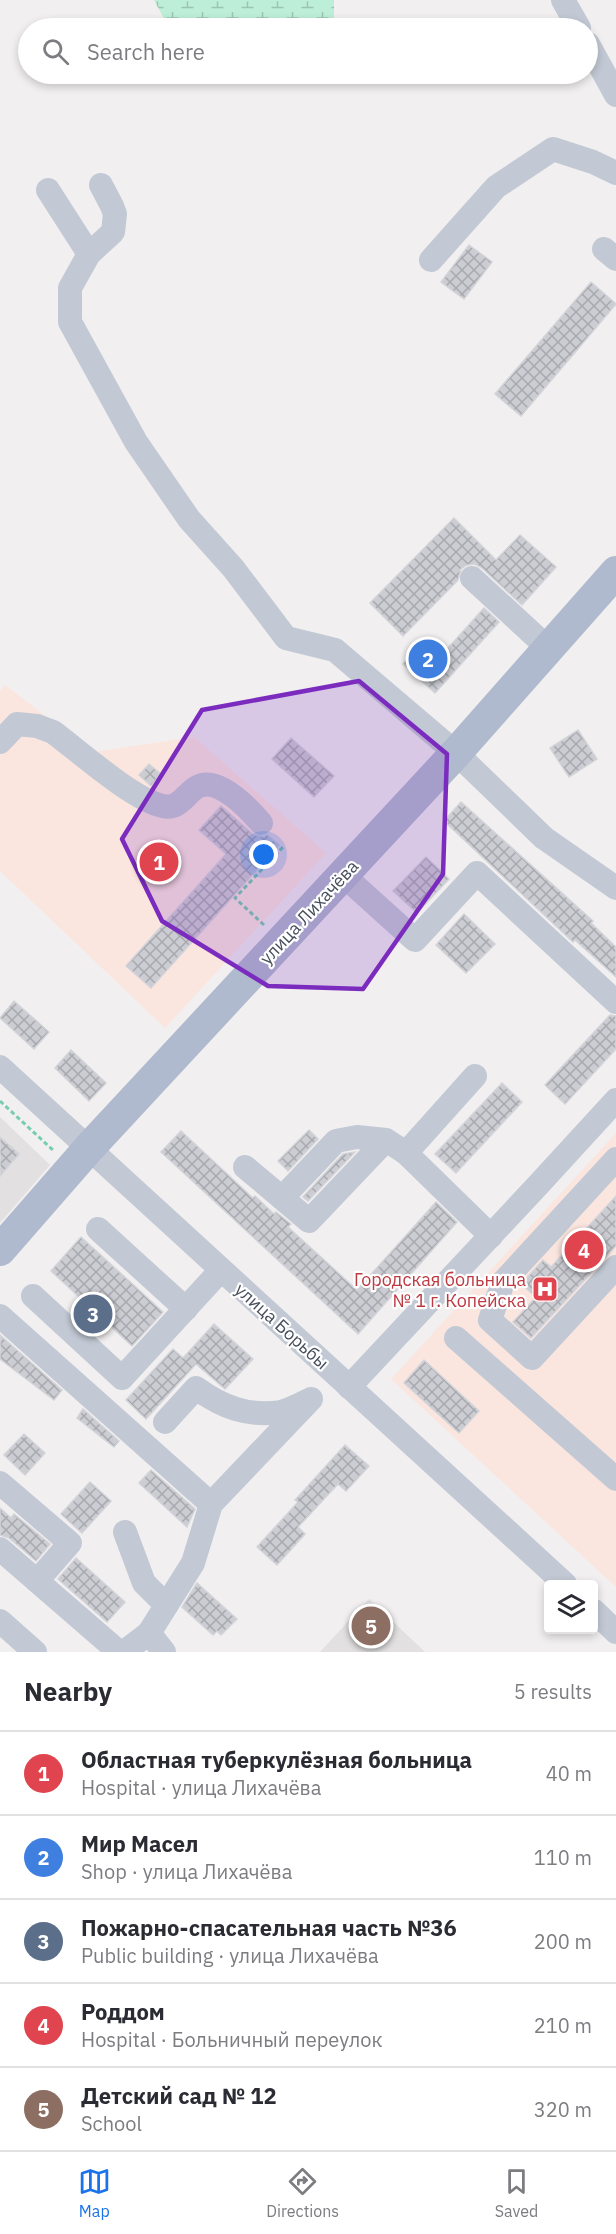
<!DOCTYPE html>
<html lang="en">
<head>
<meta charset="utf-8">
<style>
  :root { --surface:#fff; --page:#f7f7f7; --text:#2b2b33; --muted:#7c7c81; --line:#e1e1e2; --accent:#1a73e8 }
  body { margin:0; font-family:"IBM Plex Sans",sans-serif; background:var(--page); color:var(--text) }
  .controls { position:absolute; right:18px; bottom:18px; display:grid; overflow:hidden; border-radius:6px; box-shadow:0 3px 9px #0003 }
  .controls button { width:54px; height:54px; display:grid; place-items:center; padding:0; border:0; border-bottom:2px solid var(--line); background:var(--surface); color:var(--text); font:30px sans-serif }
  .you { position:absolute; left:264px; top:855px; width:21px; height:21px; margin:-15px; border:4px solid #fff; border-radius:50%; background:#1a73e8; box-shadow:0 0 0 9px #1a73e833 }
  .badge { display:grid; place-items:center; width:39px; height:39px; border-radius:50%; background:var(--accent); color:#fff; font-size:20px; font-weight:700 }
  .pin { position:absolute; translate:-50% -50%; border:3px solid #fff; box-shadow:0 2px 6px #0006 }
  .list { margin:0; padding:0; list-style:none }
  h2 { display:flex; justify-content:space-between; align-items:center; height:78px; margin:0; padding:0 24px; font-size:26px }
  h2 small { font-size:20px; font-weight:400; color:var(--muted) }
  .list li { display:grid; grid-template-columns:39px 1fr auto; gap:18px; align-items:center; box-sizing:border-box; height:84px; padding:0 24px; border-top:2px solid var(--line) }
  .list b { display:block; font-size:22px; white-space:nowrap }
  .list p { margin:0; font-size:20px; white-space:nowrap; color:var(--muted) }
  .list em { font-size:20px; font-style:normal; color:var(--muted) }
  .icon { flex:none; width:33px; height:33px; fill:none; stroke:currentColor; stroke-width:2; stroke-linecap:round; stroke-linejoin:round }
  .map { position:relative; flex:none; width:616px; height:1652px; overflow:hidden }
  .search { position:absolute; background:var(--surface); box-shadow:0 3px 9px #0003; left:18px; right:18px; top:18px; height:66px; display:flex; align-items:center; gap:15px; box-sizing:border-box; padding:0 21px; border-radius:33px; color:var(--muted); font-size:22px }
  .sheet { height:498px; background:var(--surface) }
  nav { display:flex; justify-content:space-around; align-items:center; box-sizing:border-box; height:84px; border-top:2px solid var(--line); background:var(--surface); font-size:16px; color:var(--muted) }
  nav a { display:grid; justify-items:center; gap:3px }
  nav .on { color:var(--accent) }
  .map>svg:first-child { display:block }
  .education { fill:#e2e0e1 }
  .medical { fill:#fbe6df }
  .wetland { fill:url(#wetland-marsh) }
  .building { fill:url(#building-cross-hatch); stroke:#d3d4da; stroke-width:1.5 }
  .lines { fill:none; stroke-linecap:round; stroke-linejoin:round }
  .path { stroke:#76cdaf; stroke-width:3; stroke-dasharray:4.5 3; stroke-linecap:butt }
  .minor { stroke:#c2c9d4; stroke-width:24 }
  .major { stroke:#afbace; stroke-width:32 }
  .marked { fill:#7b2cbf; fill-opacity:0.2; stroke:#7b2cbf; stroke-width:4.5; stroke-linejoin:round }
  .labels { text-anchor:middle; dominant-baseline:central; stroke-width:4.5; stroke-linejoin:round; paint-order:stroke }
  .street-label { font-size:18px; fill:#474f5c; stroke:#fff }
  .health-label { font-size:18px; fill:#be3a42; stroke:#fff; text-anchor:end }
</style>
</head>
<body>
<div class="map">
<svg width="616" height="1652" viewBox="0 0 616 1652">
  <defs>
    <pattern id="wetland-marsh" width="20" height="14" patternUnits="userSpaceOnUse" patternTransform="scale(1.5)"><rect width="20" height="14" fill="#bdefd8"/><path d="M1 5h8M5 5V1M11 12h8M15 12V8" fill="none" stroke="#9bc4b2"/></pattern>
    <pattern id="building-cross-hatch" width="8" height="8" patternUnits="userSpaceOnUse" patternTransform="scale(1.5)"><rect width="8" height="8" fill="#cccdd3"/><path d="M0 0l8 8M0 8l8-8" fill="none" stroke="#a7a9ae"/></pattern>
  </defs>
  <rect width="100%" height="100%" fill="#f1efef"/>
  <g class="education">
    <path d="M 0,1117 L 50,1165 L 0,1223 Z"/>
    <path d="M 369,1599 L 425,1652 L 320,1652 Z"/>
  </g>
  <g class="medical">
    <path d="M 5,685 L 93,752 L 194,737 L 326,853 L 165,1028 L 0,871 L 0,691 Z"/>
    <path d="M 616,1133 L 616,1587 L 391,1379 Z"/>
  </g>
  <path class="wetland" d="M 154,0 L 334,0 L 334,28 L 169,28 Z"/>
  <g class="building">
    <path d="M 469,245 L 492,262 L 464,299 L 441,282 Z"/>
    <path d="M 591,282 L 616,304 L 521,416 L 495,394 Z"/>
    <path d="M 454,518 L 496,560 L 520,535 L 556,567 L 522,605 L 482,568 L 475,564 L 467,565 L 461,569 L 458,580 L 403,636 L 370,603 Z"/>
    <path d="M 484,608 L 499,622 L 435,693 L 403,664 L 422,643 L 439,658 Z"/>
    <path d="M 578,730 L 597,759 L 569,777 L 550,748 Z"/>
    <path d="M 291,738 L 334,776 L 314,797 L 272,759 Z"/>
    <path d="M 149,764 L 161,774 L 151,786 L 139,775 Z"/>
    <path d="M 461,802 L 593,921 L 591,923 L 616,947 L 616,977 L 575,940 L 573,942 L 444,821 Z"/>
    <path d="M 221,806 L 254,835 L 263,837 L 267,835 L 279,845 L 151,988 L 126,966 L 226,854 L 199,830 Z"/>
    <path d="M 426,857 L 449,879 L 417,913 L 393,891 Z"/>
    <path d="M 464,914 L 495,944 L 466,973 L 436,945 Z"/>
    <path d="M 14,1001 L 49,1032 L 34,1049 L 0,1018 Z"/>
    <path d="M 610,1015 L 616,1016 L 616,1049 L 565,1104 L 545,1085 Z"/>
    <path d="M 71,1050 L 106,1083 L 89,1101 L 55,1068 Z"/>
    <path d="M 502,1083 L 522,1102 L 456,1173 L 435,1154 Z"/>
    <path d="M 309,1130 L 318,1139 L 288,1171 L 278,1161 Z"/>
    <path d="M 181,1131 L 253,1198 L 255,1196 L 274,1214 L 276,1212 L 291,1224 L 288,1227 L 357,1290 L 436,1202 L 457,1222 L 358,1334 L 161,1152 Z"/>
    <path d="M 0,1137 L 19,1154 L 0,1176 Z"/>
    <path d="M 355,1152 L 308,1201 L 303,1197 L 343,1154 Z"/>
    <path d="M 616,1196 L 616,1246 L 531,1338 L 513,1322 L 536,1297 L 521,1284 L 543,1260 L 551,1267 Z"/>
    <path d="M 81,1237 L 163,1312 L 132,1346 L 51,1271 Z"/>
    <path d="M 214,1324 L 253,1359 L 225,1389 L 196,1364 L 146,1419 L 126,1400 L 173,1349 L 183,1358 Z"/>
    <path d="M 0,1335 L 62,1390 L 54,1400 L 0,1359 Z"/>
    <path d="M 424,1360 L 479,1411 L 459,1433 L 404,1383 Z"/>
    <path d="M 83,1409 L 119,1441 L 114,1447 L 77,1418 Z"/>
    <path d="M 24,1434 L 45,1453 L 25,1475 L 4,1455 Z"/>
    <path d="M 345,1445 L 369,1466 L 346,1491 L 338,1484 L 298,1527 L 305,1534 L 277,1565 L 257,1547 L 298,1502 L 295,1500 Z"/>
    <path d="M 151,1470 L 195,1509 L 187,1527 L 139,1483 Z"/>
    <path d="M 90,1482 L 111,1501 L 82,1533 L 61,1514 Z"/>
    <path d="M 0,1508 L 11,1518 L 14,1514 L 50,1544 L 36,1561 L 9,1538 L 0,1535 Z"/>
    <path d="M 76,1558 L 125,1602 L 107,1622 L 58,1579 Z"/>
    <path d="M 197,1583 L 237,1619 L 221,1635 L 217,1631 L 213,1635 L 182,1607 Z"/>
  </g>
  <g class="lines">
    <g class="path">
      <path d="M 264,925 L 235,898 L 283,847"/>
      <path d="M 0,1101 L 55,1152"/>
    </g>
    <g class="minor">
      <path d="M 563,0 L 579,28"/>
      <path d="M 588,44 L 616,95"/>
      <path d="M 101,185 L 112,206 L 115,214 L 113,232 L 89,254 L 70,288 L 70,322 L 136,442 L 189,519 L 233,568 L 286,638 L 335,650 L 456,753 L 544,838 L 616,888"/>
      <path d="M 48,190 L 89,254"/>
      <path d="M 604,249 L 616,259"/>
      <path d="M 431,260 L 496,187 L 553,149 L 593,162 L 616,173"/>
      <path d="M 472,578 L 548,648"/>
      <path d="M 0,742 L 17,724 L 37,726 L 53,732 C 80,752 132,799 163,806 C 179,810 185,794 197,787 C 218,775 249,809 261,823"/>
      <path d="M 343,875 L 415,940 L 477,873 L 616,1002"/>
      <path d="M 0,1067 L 565,1584"/>
      <path d="M 386,1140 L 309,1221 L 282,1198 L 336,1141 L 357,1137 L 386,1140 L 406,1153 L 491,1236"/>
      <path d="M 406,1153 L 475,1076"/>
      <path d="M 616,1159 L 503,1282 L 490,1320 L 532,1358 L 616,1267"/>
      <path d="M 245,1167 L 282,1198"/>
      <path d="M 98,1229 L 186,1309"/>
      <path d="M 33,1296 L 122,1378 L 221,1270"/>
      <path d="M 0,1316 L 211,1504"/>
      <path d="M 456,1338 L 616,1479"/>
      <path d="M 349,1387 L 539,1184 L 616,1100"/>
      <path d="M 165,1422 L 196,1388 C 222,1407 248,1417 281,1412 C 289,1410 299,1405 307,1401"/>
      <path d="M 0,1483 L 70,1543 L 37,1581"/>
      <path d="M 125,1532 L 144,1583 L 166,1605"/>
      <path d="M 0,1549 L 119,1652"/>
      <path d="M 594,1611 L 616,1632"/>
      <path d="M 0,1621 L 35,1652"/>
      <path d="M 149,1633 L 164,1652"/>
      <path d="M 124,1652 L 149,1633 L 193,1563 L 211,1504 L 311,1399"/>
    </g>
    <path class="major" d="M 0,1250 L 89,1148 L 456,753 L 616,572"/>
  </g>
  <path class="marked" d="M 359,681 L 447,754 L 443,874 L 363,989 L 268,986 L 162,921 L 122,839 L 202,710 Z"/>
  <defs>
    <g id="hospital-square" transform="scale(1.35)"><rect x="-9" y="-9" width="18" height="18" rx="4" fill="#e0444e" stroke="#fff"/><path d="M-5-5h3v3.5h4V-5h3V5h-3V1.5h-4V5h-3Z" fill="#fff"/></g>
  </defs>
  <g fill-rule="evenodd">
    <use href="#hospital-square" x="545" y="1289"/>
  </g>
  <g class="labels">
    <g class="street-label">
      <text transform="translate(309 912) rotate(-47)">улица Лихачёва</text>
      <text transform="translate(282 1326) rotate(42)">улица Борьбы</text>
    </g>
    <g class="health-label">
      <text x="526" y="1279">Городская больница<tspan x="526" dy="21">№ 1 г. Копейска</tspan></text>
    </g>
  </g>
</svg>
<div class="controls">
<button><svg class="icon" aria-label="layers" viewBox="0 0 24 24"><path d="M12 4l9 5-9 5-9-5zM3 14l9 5 9-5"/></svg></button>
</div>
<div class="you"></div>
<div class="pin badge" style="left:159px;top:862px;background:#e0444e">1</div>
<div class="pin badge" style="left:428px;top:659px;background:#3f7fe0">2</div>
<div class="pin badge" style="left:93px;top:1314px;background:#5c6f8a">3</div>
<div class="pin badge" style="left:584px;top:1250px;background:#e0444e">4</div>
<div class="pin badge" style="left:371px;top:1626px;background:#8d6e63">5</div>
<div class="search"><svg class="icon" aria-label="search" viewBox="0 0 24 24"><circle cx="10" cy="10" r="6"/><path d="M15 15l6 6"/></svg>Search here</div>
</div>
<section class="sheet">
<h2>Nearby<small>5 results</small></h2>
<ul class="list">
<li><span class="badge" style="background:#e0444e">1</span><div><b>Областная туберкулёзная больница</b><p>Hospital · улица Лихачёва</p></div><em>40 m</em></li>
<li><span class="badge" style="background:#3f7fe0">2</span><div><b>Мир Масел</b><p>Shop · улица Лихачёва</p></div><em>110 m</em></li>
<li><span class="badge" style="background:#5c6f8a">3</span><div><b>Пожарно-спасательная часть №36</b><p>Public building · улица Лихачёва</p></div><em>200 m</em></li>
<li><span class="badge" style="background:#e0444e">4</span><div><b>Роддом</b><p>Hospital · Больничный переулок</p></div><em>210 m</em></li>
<li><span class="badge" style="background:#8d6e63">5</span><div><b>Детский сад № 12</b><p>School</p></div><em>320 m</em></li>
</ul>
</section>
<nav>
<a class="on"><svg class="icon" aria-label="map" viewBox="0 0 24 24"><path d="M3 6l6-2 6 2 6-2v14l-6 2-6-2-6 2zM9 4v14M15 6v14"/></svg>Map</a>
<a><svg class="icon" aria-label="directions" viewBox="0 0 24 24"><path d="M12 3l9 9-9 9-9-9zM9 14v-3h6M13 9l2 2-2 2"/></svg>Directions</a>
<a><svg class="icon" aria-label="saved" viewBox="0 0 24 24"><path d="M7 4h10v16l-5-4-5 4z"/></svg>Saved</a>
</nav>
</body>
</html>
